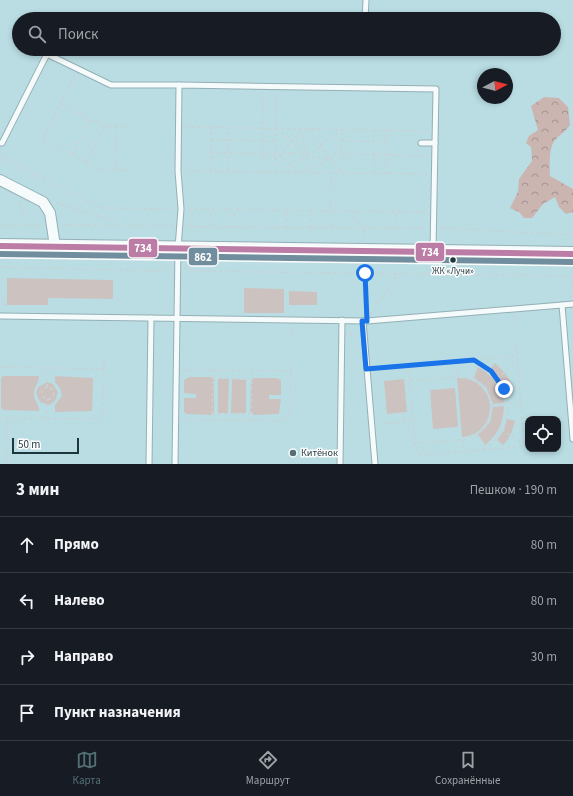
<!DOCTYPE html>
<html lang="ru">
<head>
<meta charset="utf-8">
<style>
  :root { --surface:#171b24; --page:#20242c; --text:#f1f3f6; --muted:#9ea1a6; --line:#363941; --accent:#547077 }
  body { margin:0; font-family:"Source Sans 3",sans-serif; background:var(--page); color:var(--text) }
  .controls { position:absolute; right:12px; bottom:12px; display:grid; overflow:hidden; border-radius:8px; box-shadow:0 2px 6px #0003 }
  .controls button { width:36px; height:36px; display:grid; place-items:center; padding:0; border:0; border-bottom:1px solid var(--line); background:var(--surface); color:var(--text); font:20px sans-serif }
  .compass { position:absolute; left:477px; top:68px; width:36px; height:36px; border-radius:50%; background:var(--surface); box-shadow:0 2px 6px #0003; rotate:83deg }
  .scale { position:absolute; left:12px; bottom:10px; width:67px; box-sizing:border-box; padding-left:4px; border:2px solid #1d363c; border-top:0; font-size:11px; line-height:14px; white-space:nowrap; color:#1d363c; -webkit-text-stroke:3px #fdfdfd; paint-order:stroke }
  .stop { position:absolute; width:12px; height:12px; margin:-9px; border:3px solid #1a73e8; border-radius:50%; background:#fff }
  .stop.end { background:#1a73e8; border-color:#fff; box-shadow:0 1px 4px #0008 }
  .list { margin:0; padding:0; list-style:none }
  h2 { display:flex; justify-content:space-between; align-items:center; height:52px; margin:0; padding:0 16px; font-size:17px }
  h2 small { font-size:13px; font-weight:400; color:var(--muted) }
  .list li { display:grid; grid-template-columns:26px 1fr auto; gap:12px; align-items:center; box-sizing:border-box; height:56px; padding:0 16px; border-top:1px solid var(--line) }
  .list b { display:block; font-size:15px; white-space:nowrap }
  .list em { font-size:13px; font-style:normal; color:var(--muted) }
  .icon { flex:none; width:22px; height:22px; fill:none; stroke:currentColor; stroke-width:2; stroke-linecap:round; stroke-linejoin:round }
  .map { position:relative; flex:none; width:573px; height:464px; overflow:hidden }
  .search { position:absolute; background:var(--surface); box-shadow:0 2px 6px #0003; left:12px; right:12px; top:12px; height:44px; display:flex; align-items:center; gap:10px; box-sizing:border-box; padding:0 14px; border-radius:22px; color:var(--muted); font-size:15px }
  .sheet { height:276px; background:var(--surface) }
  nav { display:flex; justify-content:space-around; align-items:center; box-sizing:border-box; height:56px; border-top:1px solid var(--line); background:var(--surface); font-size:11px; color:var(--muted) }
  nav a { display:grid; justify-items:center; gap:2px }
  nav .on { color:var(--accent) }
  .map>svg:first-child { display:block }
  .green { fill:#ccc3c1 }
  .forest { fill:url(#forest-crowns) }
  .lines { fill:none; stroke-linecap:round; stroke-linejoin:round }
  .service-casing { stroke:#94afb5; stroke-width:7 }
  .minor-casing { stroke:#94afb5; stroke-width:12 }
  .secondary-casing { stroke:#94afb5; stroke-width:16 }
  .path { stroke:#c8d2d5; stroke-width:1.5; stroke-dasharray:3 3; stroke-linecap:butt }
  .service { stroke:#f5fafb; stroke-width:5 }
  .minor { stroke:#f5fafb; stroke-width:10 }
  .secondary { stroke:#f5fafb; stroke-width:14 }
  .bus-1-casing { stroke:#fdfdfd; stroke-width:9 }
  .bus-2-casing { stroke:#fdfdfd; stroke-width:9 }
  .bus-1 { stroke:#bb7ca5; stroke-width:6 }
  .bus-2 { stroke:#708e9e; stroke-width:6 }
  .route { stroke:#1a73e8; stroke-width:5 }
  .bus-dot { fill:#1d363c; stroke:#fdfdfd; stroke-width:1.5 }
  .poi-dot { fill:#547077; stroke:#fdfdfd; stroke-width:1.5 }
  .labels { text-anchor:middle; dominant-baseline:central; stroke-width:3; stroke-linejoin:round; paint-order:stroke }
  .bus-label { font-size:9px; fill:#1d363c; stroke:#fdfdfd }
  .poi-label { font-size:10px; fill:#1d363c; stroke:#fdfdfd; text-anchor:start }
  .line-badge { stroke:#fdfdfd; stroke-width:1.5 }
  .badge-label { font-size:11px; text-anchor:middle; font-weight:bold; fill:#fff }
</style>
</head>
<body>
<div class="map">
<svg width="573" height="464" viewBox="0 0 573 464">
  <defs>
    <pattern id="forest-crowns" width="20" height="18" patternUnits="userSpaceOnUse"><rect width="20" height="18" fill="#cab5b1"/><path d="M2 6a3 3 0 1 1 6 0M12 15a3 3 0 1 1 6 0" fill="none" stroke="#a39491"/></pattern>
  </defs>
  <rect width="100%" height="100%" fill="#badde4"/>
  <g class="green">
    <path d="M 7,278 L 113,280 L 113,299 L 48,298 L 48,305 L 7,305 Z"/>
    <path d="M 244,288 L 284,289 L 284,313 L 244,313 Z"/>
    <path d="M 289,291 L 317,292 L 317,305 L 289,305 Z"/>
    <path d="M 495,363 L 505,373 L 512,384 L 505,389 L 490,369 Z"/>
    <path d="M 478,367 C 493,375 501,387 504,403 L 493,404 L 486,387 L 474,378 Z"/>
    <path d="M 3,376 L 39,376 C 39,383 34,386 34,394 C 34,401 39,403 39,411 L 3,410 L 1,407 L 1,378 Z"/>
    <path d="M 55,376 L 93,378 L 92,411 L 55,412 L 55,405 L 62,396 L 60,388 L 55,382 Z"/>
    <path d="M 189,377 L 212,377 L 212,379 L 214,379 L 214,413 L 212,413 L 212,415 L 187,414 L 184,412 L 184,398 L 196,398 L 196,394 L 184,393 L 184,380 Z"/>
    <path d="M 253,378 L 276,378 L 281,380 L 281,395 L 269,395 L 269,399 L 281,399 L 279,414 L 253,415 L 253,413 L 250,413 L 251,380 L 253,380 Z"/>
    <path d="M 457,378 C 498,376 502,433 462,437 Z"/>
    <path d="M 218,379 L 229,379 L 228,413 L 218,413 Z"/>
    <path d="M 232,379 L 246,380 L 246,413 L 231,413 Z"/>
    <path d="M 404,379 L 407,412 L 387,414 L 384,381 Z"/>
    <path d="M 47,382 L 53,384 L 58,392 L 55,401 L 49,405 L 40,402 L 36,393 L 38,387 Z"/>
    <path d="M 455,388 L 458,427 L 433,429 L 430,390 Z"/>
    <path d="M 504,406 C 504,422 498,435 485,445 L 478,434 L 490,422 L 493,407 Z"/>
    <path d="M 507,419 L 515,421 C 513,430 510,438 503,445 L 497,440 L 504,430 Z"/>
  </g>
  <path class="forest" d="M 544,97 L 559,98 L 568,107 L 570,125 C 566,131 561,134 556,139 C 548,147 550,166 550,176 L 573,189 L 573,212 L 566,214 L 559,207 L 555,197 L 543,204 L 532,218 L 524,218 L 519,212 L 510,208 L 518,192 L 519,179 L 532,161 L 531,147 L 526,143 L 529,136 L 538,130 L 531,106 Z"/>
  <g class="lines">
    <g class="service-casing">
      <g id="service">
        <path d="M 365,19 L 366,0"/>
        <path d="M 254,52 L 302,49"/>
        <path d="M 0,143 L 2,143 L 47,54 L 111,85 L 179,85"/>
        <path d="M 421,143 L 435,143"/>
        <path d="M 562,305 L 573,304"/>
        <path d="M 0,316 L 367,321 L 562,305 L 573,439"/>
        <path d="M 177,318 L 178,248 L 181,209 L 178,171 L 179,85 L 436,89 L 433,250"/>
        <path d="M 363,321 L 375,464"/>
        <path d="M 149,464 L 151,318"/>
        <path d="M 175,464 L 177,318"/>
        <path d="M 340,464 L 342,320"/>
      </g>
    </g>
    <g class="minor-casing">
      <path id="minor" d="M 0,180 L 43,202 L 50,213 L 55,246"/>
    </g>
    <g class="secondary-casing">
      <path id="secondary" d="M 0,246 L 573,254"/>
    </g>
    <g class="path">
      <path d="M 60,104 L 75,74"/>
      <path d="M 185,127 L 429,131"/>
      <path d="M 276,129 L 306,153"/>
      <path d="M 309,130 L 341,173"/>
      <path d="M 211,140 L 275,141"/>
      <path d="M 342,141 L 386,142"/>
      <path d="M 211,153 L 275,154"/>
      <path d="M 282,153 L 307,154 L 301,132"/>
      <path d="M 342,154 L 429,156"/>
      <path d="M 73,155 L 90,119"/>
      <path d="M 280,155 L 293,168"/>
      <path d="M 0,157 L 101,208 L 174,209"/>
      <path d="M 306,158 L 330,158 L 342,147"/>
      <path d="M 275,160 L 303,129"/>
      <path d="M 87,162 L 104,126"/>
      <path d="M 115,170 L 116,126"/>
      <path d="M 128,170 L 101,170 L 43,140 L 60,104 L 104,126 L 129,126"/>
      <path d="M 185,171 L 427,174"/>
      <path d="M 211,171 L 211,128"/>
      <path d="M 228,171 L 229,128"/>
      <path d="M 288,171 L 342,129"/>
      <path d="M 303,171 L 329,159"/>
      <path d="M 341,171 L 342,129"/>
      <path d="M 262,172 L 263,92"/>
      <path d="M 275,172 L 276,92"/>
      <path d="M 374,173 L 374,130"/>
      <path d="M 386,174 L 386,130"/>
      <path d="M 20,201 L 25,224"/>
      <path d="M 56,203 L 116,222 L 118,226"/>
      <path d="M 188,209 L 426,212"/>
      <path d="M 355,211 L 354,218 L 358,222 L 357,228"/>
      <path d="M 63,225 L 173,226"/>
      <path d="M 0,226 L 40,225"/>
      <path d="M 187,227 L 427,228"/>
      <path d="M 192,227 L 192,209"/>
      <path d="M 210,227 L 210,209"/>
      <path d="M 330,227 L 331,173"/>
      <path d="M 234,228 L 234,210"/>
      <path d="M 287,228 L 287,210"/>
      <path d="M 311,228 L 311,211"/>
      <path d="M 396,228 L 396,212"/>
      <path d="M 441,228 L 573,235"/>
      <path d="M 364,229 L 364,238"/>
      <path d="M 365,263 L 366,315"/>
      <path d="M 0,267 L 162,271 L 170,267"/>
      <path d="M 184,268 L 188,268 L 194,271 L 573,276"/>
      <path d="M 0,292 L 4,303 L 5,310"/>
      <path d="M 570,298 L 571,276"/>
      <path d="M 370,314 L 399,273"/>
      <path d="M 513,315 L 514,326"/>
      <path d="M 104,333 L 104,325"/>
      <path d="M 349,335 L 358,334"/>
      <path d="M 291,336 L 292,326"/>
      <path d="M 516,345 L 517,356"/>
      <path d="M 474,360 C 512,382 522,422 483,450"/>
      <path d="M 0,367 L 104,369 L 103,413 L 99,419 L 0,418"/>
      <path d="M 104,368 L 104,354"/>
      <path d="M 374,368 L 517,356 L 524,443 L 521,446 L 515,447 L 420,455 L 415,448 L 408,366"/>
      <path d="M 291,371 L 291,357"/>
      <path d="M 213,378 L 252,379 L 252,371"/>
      <path d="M 497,378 L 517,363"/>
      <path d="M 472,379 L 478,364"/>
      <path d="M 404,381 L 458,377 L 457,362"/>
      <path d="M 47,387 L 48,368"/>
      <circle cx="48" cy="393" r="6"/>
      <path d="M 492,405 L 521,403"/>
      <path d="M 403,412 L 404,422 L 412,421"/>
      <path d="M 212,414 L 251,414 L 251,420"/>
      <path d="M 251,414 L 252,379"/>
      <path d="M 47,419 L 47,399"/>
      <path d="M 182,419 L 280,421 L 287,418 L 290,413 L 291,371 L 183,370"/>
      <path d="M 212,420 L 213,370"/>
      <path d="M 378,424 L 404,422"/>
      <path d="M 502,430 L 524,443"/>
      <path d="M 477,434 L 486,448"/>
      <path d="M 463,439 L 464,451"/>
      <path d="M 415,443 C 432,441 462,443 476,435 C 506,418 489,377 458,377"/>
      <path d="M 6,464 L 7,418"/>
    </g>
    <use href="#service" class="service"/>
    <use href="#minor" class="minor"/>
    <use href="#secondary" class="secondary"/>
    <g class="bus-1-casing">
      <path id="bus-1" d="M 0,246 L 573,254"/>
    </g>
    <g class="bus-2-casing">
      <path id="bus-2" d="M 0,254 L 573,262"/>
    </g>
    <use href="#bus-1" class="bus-1"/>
    <use href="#bus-2" class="bus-2"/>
  </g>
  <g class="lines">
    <path class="route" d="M 365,273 L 367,321 L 362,321 L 366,369 L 474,360 L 491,371 L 504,389"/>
  </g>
  <circle class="bus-dot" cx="453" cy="260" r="3.5"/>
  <circle class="poi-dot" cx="293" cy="453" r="4"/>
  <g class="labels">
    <g class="bus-label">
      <text x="453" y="271">ЖК «Лучи»</text>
    </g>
    <g class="poi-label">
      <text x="301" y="453">Китёнок</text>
    </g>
  </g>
  <g class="line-badge">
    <rect x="128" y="238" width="30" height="20" rx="4" fill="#bb7ca5"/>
    <rect x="415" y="242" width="30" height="20" rx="4" fill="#bb7ca5"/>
    <rect x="188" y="247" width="30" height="19" rx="4" fill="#708e9e"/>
  </g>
  <g class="badge-label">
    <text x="143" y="252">734</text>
    <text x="430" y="256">734</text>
    <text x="203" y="261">862</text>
  </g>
</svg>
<div class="controls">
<button><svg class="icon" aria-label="locate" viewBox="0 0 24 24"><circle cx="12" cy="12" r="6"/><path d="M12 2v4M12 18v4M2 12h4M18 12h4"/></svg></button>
</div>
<svg class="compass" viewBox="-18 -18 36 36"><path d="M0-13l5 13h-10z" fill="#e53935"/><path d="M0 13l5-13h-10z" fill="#9ea1a6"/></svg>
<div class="scale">50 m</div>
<div class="stop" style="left:365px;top:273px"></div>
<div class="stop end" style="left:504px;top:389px"></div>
<div class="search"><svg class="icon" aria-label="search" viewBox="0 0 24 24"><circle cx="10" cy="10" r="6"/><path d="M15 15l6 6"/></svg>Поиск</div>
</div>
<section class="sheet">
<h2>3 мин<small>Пешком · 190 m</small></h2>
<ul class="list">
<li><svg class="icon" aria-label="ahead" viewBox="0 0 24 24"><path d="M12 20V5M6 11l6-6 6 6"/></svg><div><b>Прямо</b></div><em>80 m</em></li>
<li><svg class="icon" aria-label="left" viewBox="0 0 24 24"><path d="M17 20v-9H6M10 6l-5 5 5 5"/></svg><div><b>Налево</b></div><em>80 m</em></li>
<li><svg class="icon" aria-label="right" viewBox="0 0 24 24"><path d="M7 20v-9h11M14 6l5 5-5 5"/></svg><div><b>Направо</b></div><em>30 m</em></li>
<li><svg class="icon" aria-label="arrive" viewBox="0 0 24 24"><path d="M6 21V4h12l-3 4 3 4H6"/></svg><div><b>Пункт назначения</b></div></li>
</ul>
</section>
<nav>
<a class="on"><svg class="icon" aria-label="map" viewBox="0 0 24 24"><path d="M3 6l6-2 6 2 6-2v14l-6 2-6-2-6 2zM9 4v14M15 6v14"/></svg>Карта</a>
<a><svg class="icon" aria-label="directions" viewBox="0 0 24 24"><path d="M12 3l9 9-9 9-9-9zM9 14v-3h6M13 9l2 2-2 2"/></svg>Маршрут</a>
<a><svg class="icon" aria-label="saved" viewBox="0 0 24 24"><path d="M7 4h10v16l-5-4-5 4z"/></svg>Сохранённые</a>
</nav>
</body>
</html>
